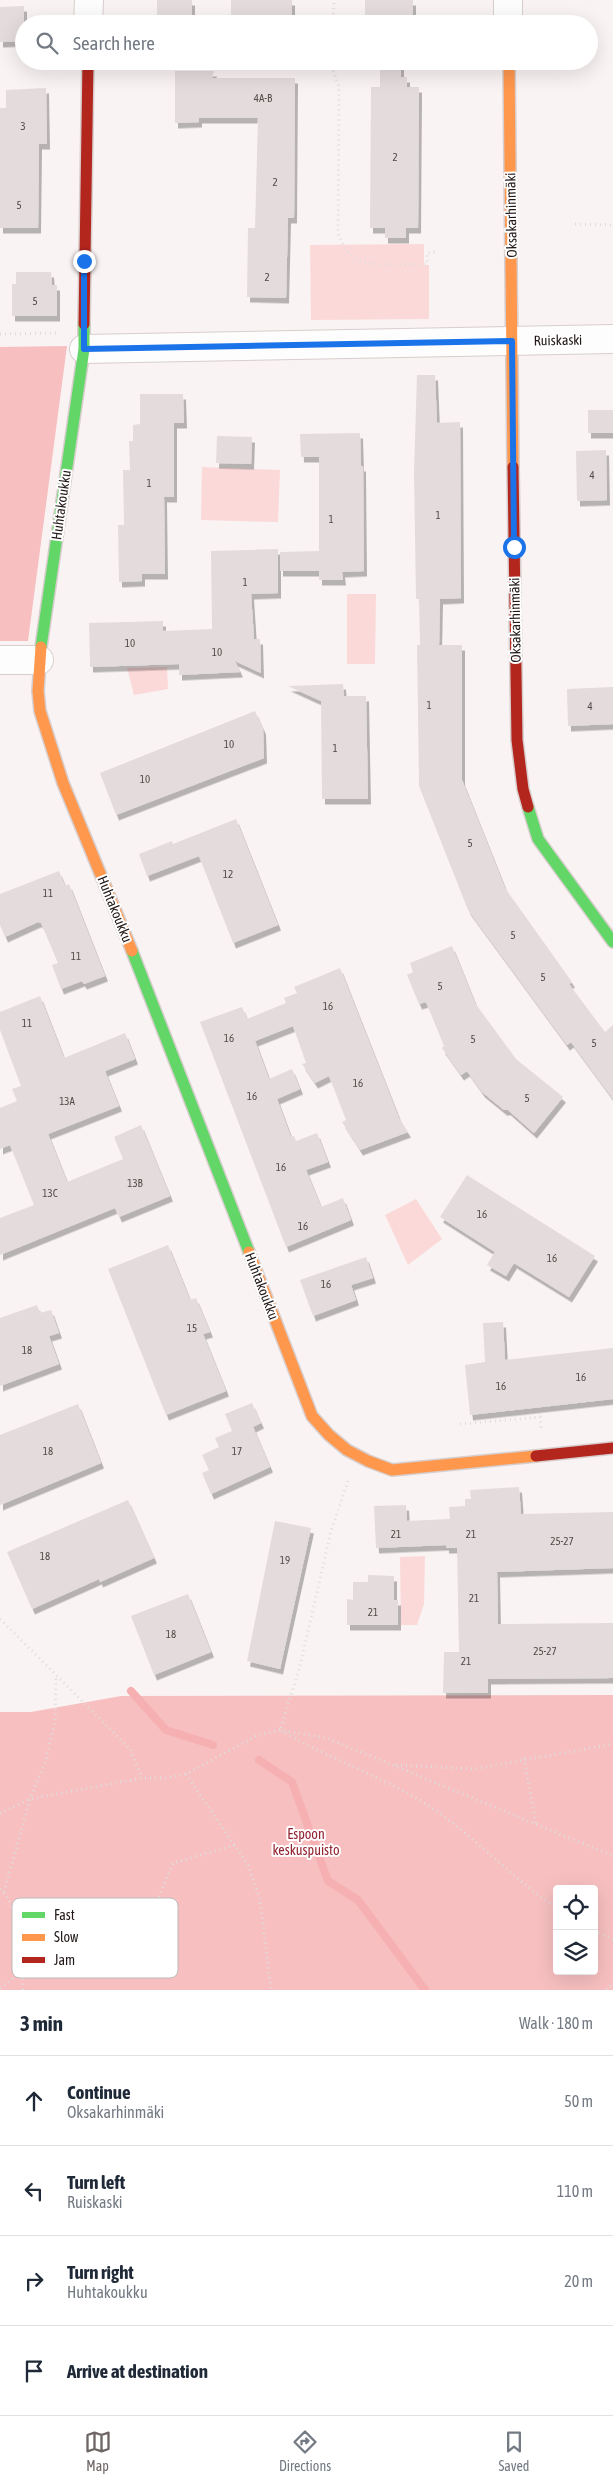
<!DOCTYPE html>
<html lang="en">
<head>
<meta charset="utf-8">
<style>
  :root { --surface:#fff; --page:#f6f6f7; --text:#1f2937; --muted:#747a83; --line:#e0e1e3; --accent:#6e6565 }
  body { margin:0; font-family:"Asap Condensed",sans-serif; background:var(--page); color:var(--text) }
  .controls { position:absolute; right:15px; bottom:15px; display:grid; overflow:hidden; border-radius:5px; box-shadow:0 5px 20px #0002 }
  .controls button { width:45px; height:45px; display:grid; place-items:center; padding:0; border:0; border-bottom:1px solid var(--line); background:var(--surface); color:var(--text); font:25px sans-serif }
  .stop { position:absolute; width:15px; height:15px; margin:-11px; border:4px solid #1a73e8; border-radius:50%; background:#fff }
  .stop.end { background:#1a73e8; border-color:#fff; box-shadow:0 1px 5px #0008 }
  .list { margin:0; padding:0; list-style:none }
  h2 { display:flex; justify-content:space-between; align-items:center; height:65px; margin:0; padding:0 20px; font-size:21px }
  h2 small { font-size:16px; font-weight:400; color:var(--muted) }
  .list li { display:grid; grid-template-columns:32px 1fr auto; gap:15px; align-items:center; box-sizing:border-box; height:90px; padding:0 20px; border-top:1px solid var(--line) }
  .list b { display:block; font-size:19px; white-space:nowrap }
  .list p { margin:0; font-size:16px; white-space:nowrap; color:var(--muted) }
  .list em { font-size:16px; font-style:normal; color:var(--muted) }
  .icon { flex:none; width:28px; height:28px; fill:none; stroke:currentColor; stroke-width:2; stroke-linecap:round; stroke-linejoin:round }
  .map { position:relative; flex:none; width:613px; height:1990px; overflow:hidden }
  .search { position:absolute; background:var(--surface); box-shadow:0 5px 20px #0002; left:15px; right:15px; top:15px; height:55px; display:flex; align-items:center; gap:12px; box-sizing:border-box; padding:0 18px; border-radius:28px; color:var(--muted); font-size:19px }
  .sheet { height:425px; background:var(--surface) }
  nav { display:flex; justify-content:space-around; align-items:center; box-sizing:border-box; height:70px; border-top:1px solid var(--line); background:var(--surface); font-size:14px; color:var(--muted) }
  nav a { display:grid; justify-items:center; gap:2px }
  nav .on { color:var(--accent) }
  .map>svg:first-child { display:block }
  .green { fill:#fcd9d9 }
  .forest { fill:#f7bfc0; fill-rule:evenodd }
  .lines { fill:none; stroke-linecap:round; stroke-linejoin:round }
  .stream { stroke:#f6b0b1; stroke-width:8 }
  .building { fill:#e4dcdc; filter:url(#shadow) }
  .street-casing { stroke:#d7cecd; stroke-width:30 }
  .fast-casing { stroke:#d7cecd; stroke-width:14 }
  .slow-casing { stroke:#d7cecd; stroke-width:14 }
  .jam-casing { stroke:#d7cecd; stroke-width:14 }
  .path { stroke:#dfdddd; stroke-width:3; stroke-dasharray:1 4; stroke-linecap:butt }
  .street { stroke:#fefdfd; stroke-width:28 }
  .fast { stroke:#63d668; stroke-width:11 }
  .slow { stroke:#ff974d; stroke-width:11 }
  .jam { stroke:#b3261e; stroke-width:11 }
  .route { stroke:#1a73e8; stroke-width:6 }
  .labels { text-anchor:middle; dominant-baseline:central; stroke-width:4; stroke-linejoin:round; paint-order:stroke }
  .number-label { font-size:11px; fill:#544a4a }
  .street-label { font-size:14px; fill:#221818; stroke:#fff }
  .park-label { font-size:14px; fill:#932431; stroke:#fff }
  .key { fill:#fff; stroke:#bdbaba; stroke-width:1 }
  .key-label { font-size:14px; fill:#221818 }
</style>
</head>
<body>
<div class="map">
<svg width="613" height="1990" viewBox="0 0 613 1990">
  <defs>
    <filter id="shadow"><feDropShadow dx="3" dy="5.5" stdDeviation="0" flood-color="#0004"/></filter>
  </defs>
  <rect width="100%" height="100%" fill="#faf3f3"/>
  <g class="green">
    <path d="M 424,244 L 424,265 L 429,265 L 429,319 L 311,320 L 310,245 Z"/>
    <path d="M 202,467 L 280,470 L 278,522 L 201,520 Z"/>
    <path d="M 347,594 L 376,594 L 375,664 L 347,664 Z"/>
    <path d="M 167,667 L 168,689 L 134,695 L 127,668 Z"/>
    <path d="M 416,1199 L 442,1239 L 408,1265 L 385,1215 Z"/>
    <path d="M 425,1556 L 424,1604 L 417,1625 L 401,1625 L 400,1557 Z"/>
  </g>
  <g class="forest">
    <path d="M 67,346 L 28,641 L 0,641 L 0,347 Z"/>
    <path d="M 613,1695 L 613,1990 L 0,1990 L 0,1712 L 31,1712 L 121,1696 ZM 557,1889 L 594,1889 L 594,1971 L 557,1971 Z"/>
  </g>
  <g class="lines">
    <g class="stream">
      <path d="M 131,1691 L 166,1730 L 213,1745"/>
      <path d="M 259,1760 L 292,1782 L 328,1881 L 358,1900 L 425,1990"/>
    </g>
  </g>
  <g class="building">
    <rect x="157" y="0" width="35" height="24"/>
    <rect x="231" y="0" width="61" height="24"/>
    <rect x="365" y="0" width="48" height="24"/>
    <path d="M 24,6 L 24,41 L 0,42 L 0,7 Z"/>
    <path d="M 380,61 L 401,61 L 401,77 L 407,77 L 407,87 L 419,87 L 418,228 L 406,228 L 406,238 L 385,238 L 385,228 L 370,228 L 371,87 L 380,87 Z"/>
    <path d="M 175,71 L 214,71 L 212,78 L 295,78 L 294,218 L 288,218 L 286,298 L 247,297 L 248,228 L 255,228 L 258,118 L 199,118 L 199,122 L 175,123 Z"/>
    <path d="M 46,88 L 47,144 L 39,144 L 38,228 L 0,228 L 0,108 L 6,108 L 6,90 Z"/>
    <path d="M 16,272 L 51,272 L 52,285 L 57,285 L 57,316 L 12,316 L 12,284 L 16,284 Z"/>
    <path d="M 417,375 L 435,375 L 437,423 L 460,422 L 461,598 L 440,599 L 439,645 L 462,645 L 462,780 L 505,888 L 572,982 L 569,984 L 605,1032 L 613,1025 L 613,1099 L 571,1042 L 567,1045 L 468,910 L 419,786 L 417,645 L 420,645 L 419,599 L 416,599 L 414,472 Z"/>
    <path d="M 140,394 L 183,394 L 184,423 L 174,423 L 174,497 L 164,497 L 165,574 L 142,574 L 142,581 L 119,582 L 118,525 L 124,525 L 123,470 L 130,470 L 129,441 L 133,441 L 133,425 L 140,424 Z"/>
    <rect x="588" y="410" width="25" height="23"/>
    <path d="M 360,433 L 361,466 L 363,466 L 364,571 L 342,572 L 343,580 L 319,580 L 319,571 L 280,571 L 280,552 L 319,551 L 319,457 L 301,457 L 300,434 Z"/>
    <path d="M 217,436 L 252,437 L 251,464 L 216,463 Z"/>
    <path d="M 606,450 L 607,500 L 577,501 L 576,451 Z"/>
    <path d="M 278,549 L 278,593 L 251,594 L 254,639 L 260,639 L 261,673 L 235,661 L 240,672 L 179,675 L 179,664 L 90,667 L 89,623 L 163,621 L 163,631 L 212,629 L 211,551 Z"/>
    <path d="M 343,684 L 344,696 L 366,696 L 368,799 L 322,799 L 321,701 L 288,686 Z"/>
    <path d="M 613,687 L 613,724 L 568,726 L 567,689 Z"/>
    <path d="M 255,711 L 263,729 L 264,758 L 116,815 L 100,773 Z"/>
    <path d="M 236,819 L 278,925 L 233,943 L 199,856 L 147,876 L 139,854 L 172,841 L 173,844 Z"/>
    <path d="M 59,871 L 65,886 L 69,884 L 105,976 L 84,984 L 82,981 L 61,989 L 52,965 L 58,963 L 41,923 L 38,922 L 5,937 L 0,925 L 0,894 Z"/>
    <path d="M 452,946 L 475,1003 L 516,1059 L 563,1097 L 534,1133 L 508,1110 L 504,1110 L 482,1092 L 467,1071 L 461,1075 L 442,1048 L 444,1046 L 426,1002 L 419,1004 L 407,975 L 413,972 L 410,963 Z"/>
    <path d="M 340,968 L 399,1118 L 408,1132 L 360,1150 L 342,1122 L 346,1120 L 329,1076 L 315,1083 L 302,1064 L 306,1063 L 293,1026 L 255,1041 L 269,1079 L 292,1069 L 300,1089 L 277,1099 L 291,1137 L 294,1136 L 296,1141 L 317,1133 L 328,1162 L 306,1170 L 321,1207 L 343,1198 L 351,1220 L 286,1247 L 200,1022 L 242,1007 L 247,1019 L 286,1003 L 284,998 L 297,993 L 294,987 Z"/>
    <path d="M 40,996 L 64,1058 L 125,1033 L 135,1059 L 105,1071 L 119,1106 L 48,1134 L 67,1182 L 123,1159 L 114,1137 L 141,1125 L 170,1196 L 119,1217 L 115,1208 L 0,1255 L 0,1218 L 34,1205 L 10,1145 L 0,1149 L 0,1108 L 17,1101 L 12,1089 L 21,1086 L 0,1030 L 0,1012 Z"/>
    <path d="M 467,1175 L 595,1256 L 569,1297 L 514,1263 L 506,1276 L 487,1265 L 495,1252 L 440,1217 Z"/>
    <path d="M 168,1245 L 190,1300 L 196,1298 L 210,1332 L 203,1334 L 226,1391 L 166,1415 L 108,1269 Z"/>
    <path d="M 366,1257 L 373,1278 L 351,1285 L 356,1300 L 313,1316 L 300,1280 Z"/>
    <path d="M 37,1305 L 40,1313 L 51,1310 L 59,1333 L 49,1336 L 59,1364 L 0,1386 L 0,1318 Z"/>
    <path d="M 503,1322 L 505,1360 L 613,1348 L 613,1399 L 470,1415 L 465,1365 L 485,1362 L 483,1323 Z"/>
    <path d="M 252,1403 L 261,1423 L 253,1427 L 270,1467 L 211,1494 L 202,1473 L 209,1470 L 202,1455 L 219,1447 L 215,1438 L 232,1431 L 225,1414 Z"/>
    <path d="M 78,1404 L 101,1463 L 0,1505 L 0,1435 Z"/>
    <path d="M 519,1487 L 521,1514 L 613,1512 L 613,1568 L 497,1572 L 498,1624 L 613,1623 L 613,1678 L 488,1679 L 488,1693 L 443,1693 L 444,1652 L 459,1652 L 457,1548 L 446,1548 L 446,1545 L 376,1548 L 374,1506 L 406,1505 L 407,1521 L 450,1519 L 449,1507 L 465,1506 L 465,1499 L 471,1499 L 470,1490 Z"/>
    <path d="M 128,1500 L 154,1558 L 100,1582 L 99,1579 L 32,1609 L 7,1552 Z"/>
    <path d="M 275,1521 L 311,1528 L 280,1669 L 247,1661 Z"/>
    <path d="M 368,1575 L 394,1576 L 394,1600 L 398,1600 L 398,1625 L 347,1625 L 347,1599 L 353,1600 L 353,1582 L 368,1582 Z"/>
    <path d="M 188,1594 L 211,1652 L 154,1675 L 131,1616 Z"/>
  </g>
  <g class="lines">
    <g class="street-casing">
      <g id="street">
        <path d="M 508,0 L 508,24"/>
        <path d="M 88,24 L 89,0"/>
        <path d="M 84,349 L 613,339"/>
        <path d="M 0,660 L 39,660"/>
      </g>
    </g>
    <g class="fast-casing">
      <g id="fast">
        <path d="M 41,647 L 84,349 L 84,324"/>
        <path d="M 528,807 L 538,839 L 613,942"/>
        <path d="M 132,951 L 249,1252"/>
      </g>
    </g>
    <g class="slow-casing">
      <g id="slow">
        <path d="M 509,61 L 513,467"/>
        <path d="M 41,647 L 38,691 L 40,711 L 63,783 L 132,951"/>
        <path d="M 249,1252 L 312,1416 L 329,1435 L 347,1450 L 368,1461 L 392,1470 L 536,1456"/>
      </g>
    </g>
    <g class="jam-casing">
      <g id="jam">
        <path d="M 84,324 L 88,61"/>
        <path d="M 513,467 L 517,740 L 523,789 L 528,807"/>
        <path d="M 536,1456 L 613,1448"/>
      </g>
    </g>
    <g class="path">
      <path d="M 333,24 L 334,0"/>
      <path d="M 330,61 L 339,87 L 338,234 C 342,242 346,251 353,257 C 366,268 409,264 427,264 L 427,253 L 435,252"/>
      <path d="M 575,224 L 613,225"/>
      <path d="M 0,334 L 57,333"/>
      <path d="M 460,1424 L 540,1417 L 541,1428"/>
      <path d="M 348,1481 L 331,1531 L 299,1670 L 280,1730 C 329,1759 385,1777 432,1808 C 477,1838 512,1879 557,1908"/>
      <path d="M 0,1619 L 130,1749 L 142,1778"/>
      <path d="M 524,1758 L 536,1824"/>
      <path d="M 396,1765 L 474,1769 L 613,1744"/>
      <path d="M 186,1774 L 248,1865 L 260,1899 L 271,1990"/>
      <path d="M 0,1813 L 30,1799 L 142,1778 L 166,1778 L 186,1774 L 258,1735 L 280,1730 L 327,1738 L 613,1856"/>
      <path d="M 0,1889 C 26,1917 22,1954 23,1990"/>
      <path d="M 4,1892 L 30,1799 L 45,1763 L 55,1722 L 56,1675"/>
      <path d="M 594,1931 L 613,1939"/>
      <path d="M 0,1988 L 23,1971 L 143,1926 L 157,1902 L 173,1863 L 235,1845"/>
      <path d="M 607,1990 L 613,1983"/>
    </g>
    <use href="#street" class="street"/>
    <use href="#fast" class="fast"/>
    <use href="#slow" class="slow"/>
    <use href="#jam" class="jam"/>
  </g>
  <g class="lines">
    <path class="route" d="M 84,261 L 84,349 L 512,341 L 514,547"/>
  </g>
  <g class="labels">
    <g class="number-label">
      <text x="263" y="98">4A-B</text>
      <text x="23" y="126">3</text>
      <text x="395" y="157">2</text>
      <text x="275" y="182">2</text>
      <text x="19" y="205">5</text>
      <text x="267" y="277">2</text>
      <text x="35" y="301">5</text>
      <text x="592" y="475">4</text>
      <text x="149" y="483">1</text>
      <text x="438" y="515">1</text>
      <text x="331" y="519">1</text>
      <text x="245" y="582">1</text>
      <text x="130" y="643">10</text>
      <text x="217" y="652">10</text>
      <text x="429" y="705">1</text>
      <text x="590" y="706">4</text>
      <text x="229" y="744">10</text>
      <text x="335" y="748">1</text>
      <text x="145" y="779">10</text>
      <text x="470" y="843">5</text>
      <text x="228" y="874">12</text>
      <text x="48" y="893">11</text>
      <text x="513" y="935">5</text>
      <text x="76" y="956">11</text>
      <text x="543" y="977">5</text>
      <text x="440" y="986">5</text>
      <text x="328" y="1006">16</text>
      <text x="27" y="1023">11</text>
      <text x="229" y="1038">16</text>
      <text x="473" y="1039">5</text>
      <text x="594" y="1043">5</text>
      <text x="358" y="1083">16</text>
      <text x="252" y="1096">16</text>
      <text x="527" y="1098">5</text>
      <text x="67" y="1101">13A</text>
      <text x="281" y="1167">16</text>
      <text x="135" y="1183">13B</text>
      <text x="50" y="1193">13C</text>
      <text x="482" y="1214">16</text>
      <text x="303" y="1226">16</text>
      <text x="552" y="1258">16</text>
      <text x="326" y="1284">16</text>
      <text x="192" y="1328">15</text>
      <text x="27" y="1350">18</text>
      <text x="581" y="1377">16</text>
      <text x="501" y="1386">16</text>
      <text x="48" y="1451">18</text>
      <text x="237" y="1451">17</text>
      <text x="396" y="1534">21</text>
      <text x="471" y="1534">21</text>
      <text x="562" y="1541">25-27</text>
      <text x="45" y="1556">18</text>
      <text x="285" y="1560">19</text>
      <text x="474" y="1598">21</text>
      <text x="373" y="1612">21</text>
      <text x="171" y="1634">18</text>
      <text x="545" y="1651">25-27</text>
      <text x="466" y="1661">21</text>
    </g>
    <g class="street-label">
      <text transform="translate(511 215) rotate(-91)">Oksakarhinmäki</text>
      <text transform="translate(558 340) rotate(-1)">Ruiskaski</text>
      <text transform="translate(61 505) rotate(-82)">Huhtakoukku</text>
      <text transform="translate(515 620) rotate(-91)">Oksakarhinmäki</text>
      <text transform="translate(115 909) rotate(68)">Huhtakoukku</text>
      <text transform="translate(262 1286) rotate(69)">Huhtakoukku</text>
    </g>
    <g class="park-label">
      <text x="306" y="1834">Espoon<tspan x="306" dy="16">keskuspuisto</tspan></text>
    </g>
  </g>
  <rect x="12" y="1898" width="166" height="80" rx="8" class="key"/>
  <rect x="22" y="1912" width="23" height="6" fill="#63d668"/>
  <rect x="22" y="1934" width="23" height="7" fill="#ff974d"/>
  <rect x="22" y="1957" width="23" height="6" fill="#b3261e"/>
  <g class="key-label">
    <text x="54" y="1920">Fast</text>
    <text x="54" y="1942">Slow</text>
    <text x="54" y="1965">Jam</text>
  </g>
</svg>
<div class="controls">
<button><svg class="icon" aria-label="locate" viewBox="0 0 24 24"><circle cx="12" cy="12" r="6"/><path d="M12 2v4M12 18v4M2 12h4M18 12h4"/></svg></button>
<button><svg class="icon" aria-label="layers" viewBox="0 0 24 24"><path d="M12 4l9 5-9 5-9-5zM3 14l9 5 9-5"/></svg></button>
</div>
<div class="stop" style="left:514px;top:547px"></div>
<div class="stop end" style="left:84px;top:261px"></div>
<div class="search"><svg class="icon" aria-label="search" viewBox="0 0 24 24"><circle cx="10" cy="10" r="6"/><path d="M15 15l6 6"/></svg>Search here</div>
</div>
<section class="sheet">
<h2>3 min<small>Walk · 180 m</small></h2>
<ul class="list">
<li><svg class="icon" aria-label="ahead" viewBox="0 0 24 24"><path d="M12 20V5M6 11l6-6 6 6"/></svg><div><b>Continue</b><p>Oksakarhinmäki</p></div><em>50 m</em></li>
<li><svg class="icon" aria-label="left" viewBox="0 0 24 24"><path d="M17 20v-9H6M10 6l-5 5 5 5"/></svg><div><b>Turn left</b><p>Ruiskaski</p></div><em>110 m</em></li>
<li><svg class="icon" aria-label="right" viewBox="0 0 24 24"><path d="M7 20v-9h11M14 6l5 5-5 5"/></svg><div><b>Turn right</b><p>Huhtakoukku</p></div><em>20 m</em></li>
<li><svg class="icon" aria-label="arrive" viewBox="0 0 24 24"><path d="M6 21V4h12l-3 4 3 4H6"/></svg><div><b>Arrive at destination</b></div></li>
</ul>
</section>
<nav>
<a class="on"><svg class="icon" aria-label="map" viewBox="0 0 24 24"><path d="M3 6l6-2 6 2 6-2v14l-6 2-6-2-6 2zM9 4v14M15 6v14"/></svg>Map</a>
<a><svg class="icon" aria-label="directions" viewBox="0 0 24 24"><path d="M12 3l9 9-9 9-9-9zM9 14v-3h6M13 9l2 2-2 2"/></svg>Directions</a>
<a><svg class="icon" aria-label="saved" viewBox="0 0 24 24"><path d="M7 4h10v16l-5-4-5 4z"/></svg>Saved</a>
</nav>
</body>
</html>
